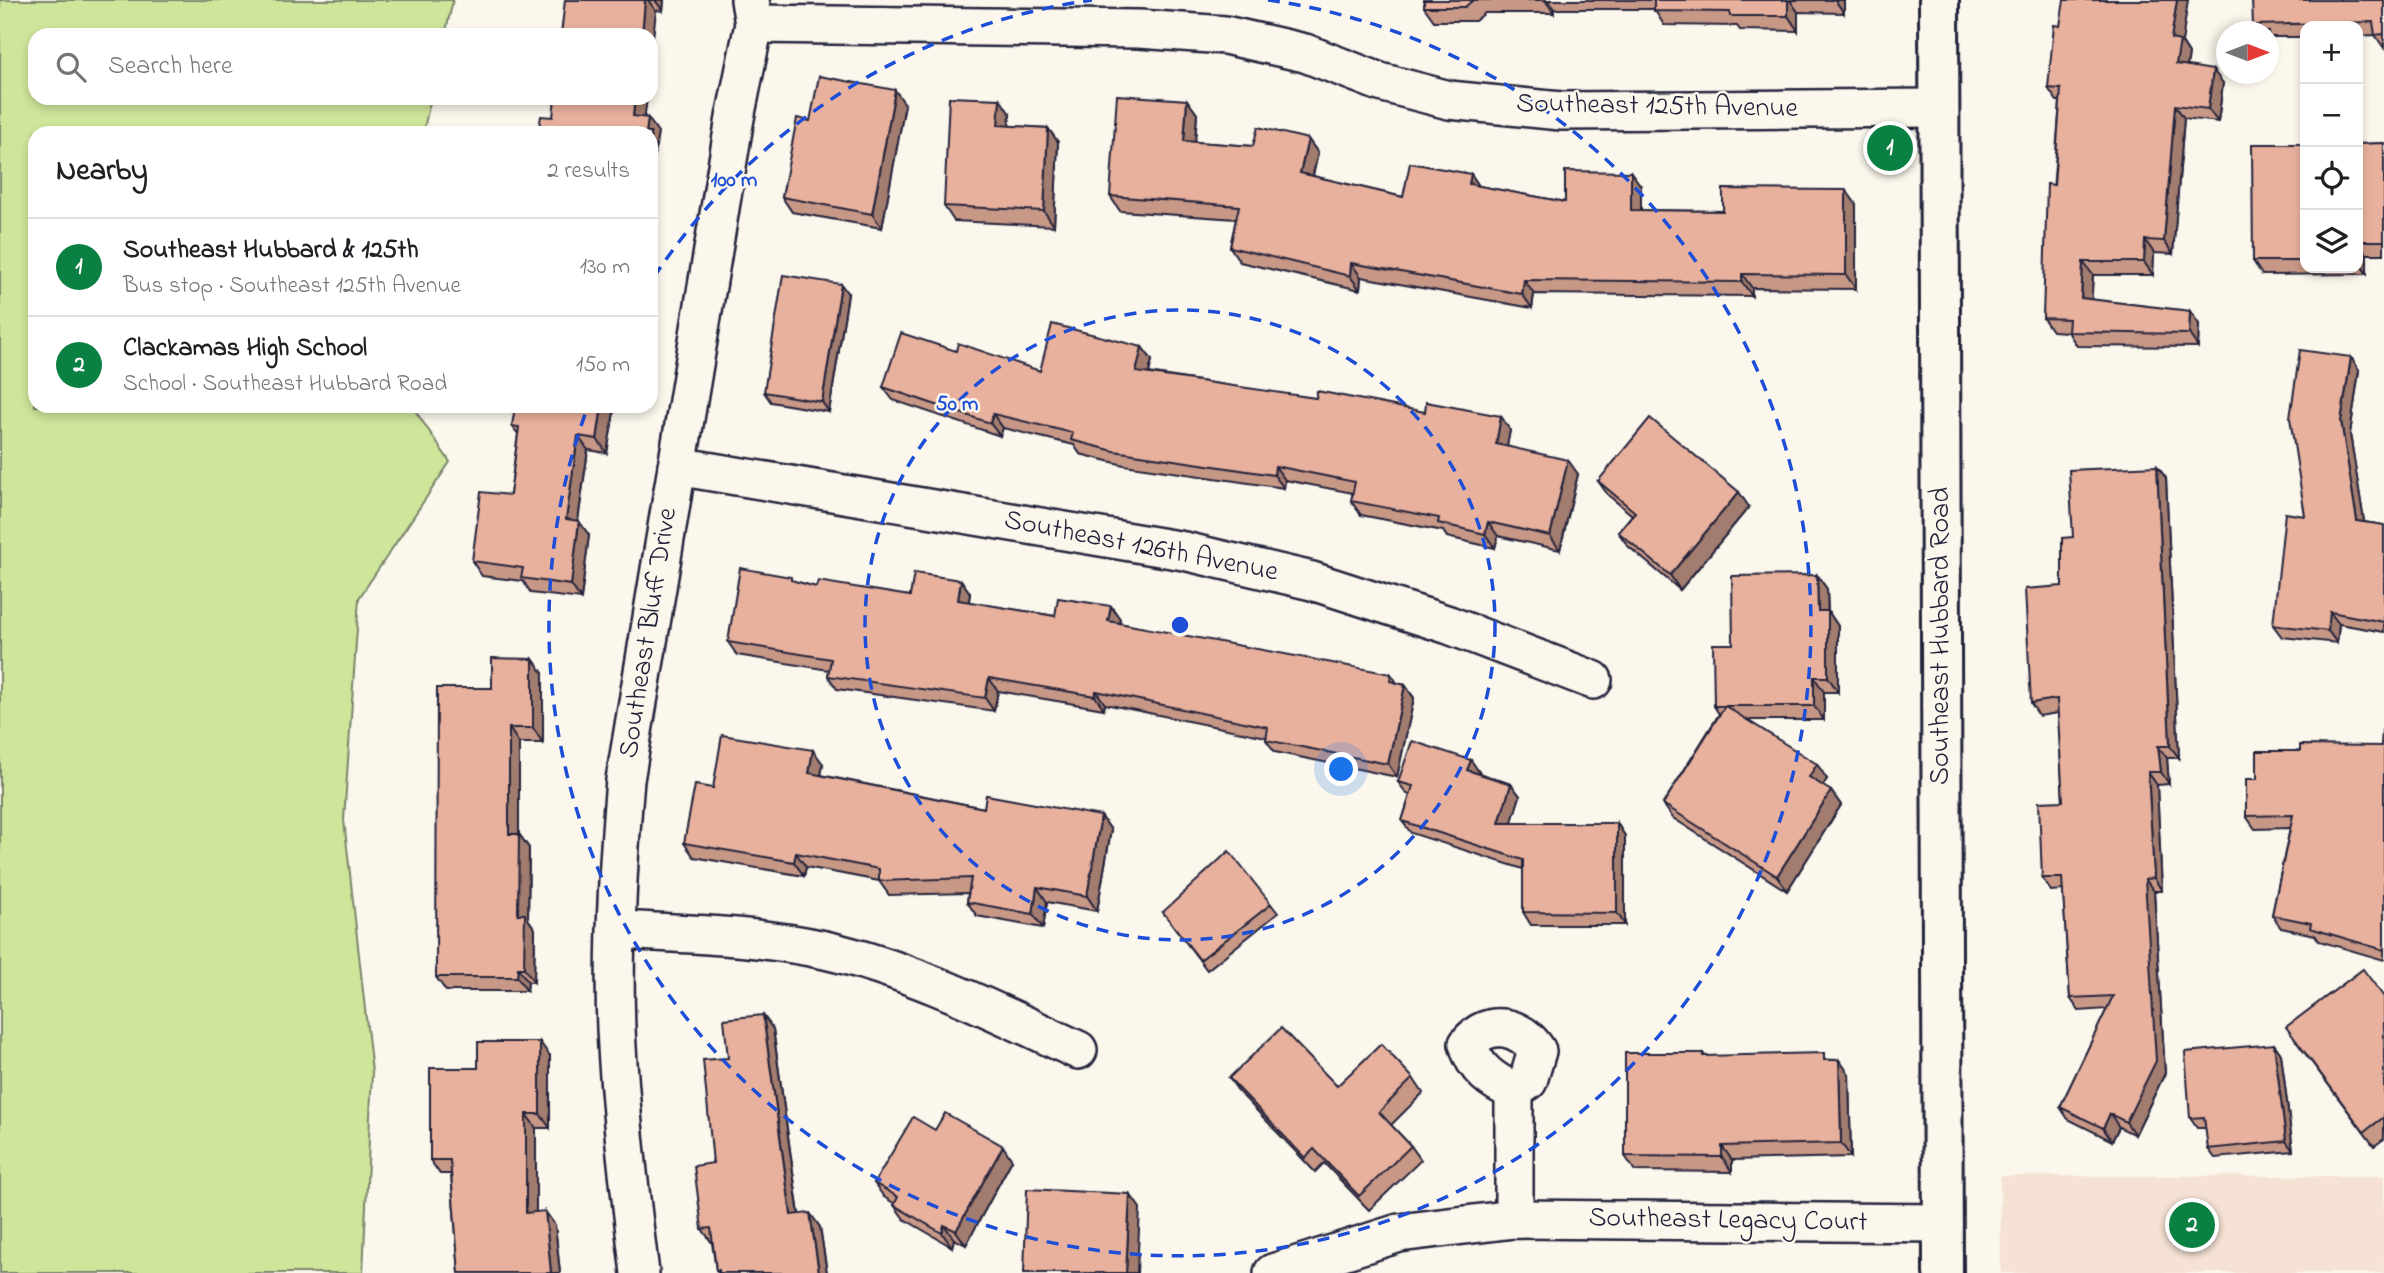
<!DOCTYPE html>
<html lang="en">
<head>
<meta charset="utf-8">
<style>
  :root { --surface:#fff; --page:#f6f6f6; --text:#202124; --muted:#757577; --line:#e0e0e0; --accent:#0b8043 }
  body { margin:0; font-family:"Indie Flower",sans-serif; background:var(--page); color:var(--text) }
  .controls { position:absolute; right:21px; top:21px; display:grid; overflow:hidden; border-radius:14px; box-shadow:0 4px 10px #0003 }
  .controls button { width:63px; height:63px; display:grid; place-items:center; padding:0; border:0; border-bottom:2px solid var(--line); background:var(--surface); color:var(--text); font:35px sans-serif }
  .compass { position:absolute; left:2216px; top:21px; width:63px; height:63px; border-radius:50%; background:var(--surface); box-shadow:0 4px 10px #0003; rotate:90deg }
  .you { position:absolute; left:1342px; top:770px; width:24px; height:24px; margin:-18px; border:5px solid #fff; border-radius:50%; background:#1a73e8; box-shadow:0 0 0 10px #1a73e833 }
  .badge { display:grid; place-items:center; width:46px; height:46px; border-radius:50%; background:var(--accent); color:#fff; font-size:23px; font-weight:700 }
  .pin { position:absolute; translate:-50% -50%; border:4px solid #fff; box-shadow:0 2px 7px #0006 }
  .list { margin:0; padding:0; list-style:none }
  h2 { display:flex; justify-content:space-between; align-items:center; height:91px; margin:0; padding:0 28px; font-size:30px }
  h2 small { font-size:23px; font-weight:400; color:var(--muted) }
  .list li { display:grid; grid-template-columns:46px 1fr auto; gap:21px; align-items:center; box-sizing:border-box; height:98px; padding:0 28px; border-top:2px solid var(--line) }
  .list b { display:block; font-size:26px; white-space:nowrap }
  .list p { margin:0; font-size:23px; white-space:nowrap; color:var(--muted) }
  .list em { font-size:23px; font-style:normal; color:var(--muted) }
  .icon { flex:none; width:38px; height:38px; fill:none; stroke:currentColor; stroke-width:2; stroke-linecap:round; stroke-linejoin:round }
  .map { position:relative; flex:none; width:2384px; height:1273px; overflow:hidden }
  .search { position:absolute; background:var(--surface); box-shadow:0 4px 10px #0003; left:28px; top:28px; width:630px; height:77px; display:flex; align-items:center; gap:18px; box-sizing:border-box; padding:0 24px; border-radius:21px; color:var(--muted); font-size:26px }
  .panel { position:absolute; background:var(--surface); box-shadow:0 4px 10px #0003; left:28px; top:126px; width:630px; height:287px; border-radius:21px }
  .map>svg:first-child { display:block }
  .built { fill:#f5e2d4 }
  .green { fill:#cfe59a; stroke:#78846a; stroke-width:2 }
  .lines { fill:none; stroke-linecap:round; stroke-linejoin:round }
  .minor-casing { stroke:#22223b; stroke-width:42 }
  .secondary-casing { stroke:#22223b; stroke-width:44 }
  .minor { stroke:#fbf7ec; stroke-width:37 }
  .secondary { stroke:#fbf7ec; stroke-width:38 }
  .wall { fill:#c89887; stroke:#22223b; stroke-width:2 }
  .shaded-wall { fill:#a27c6e; stroke:#22223b; stroke-width:2 }
  .building { fill:#e8b19d; stroke:#22223b; stroke-width:2 }
  .ring { fill:none; stroke:#1d4ed8; stroke-width:3.5; stroke-dasharray:12 9 }
  .labels { text-anchor:middle; dominant-baseline:central; stroke-width:5; stroke-linejoin:round; paint-order:stroke }
  .street-label { font-size:28px; fill:#22223b; stroke:#fbf7ec }
  .centre { fill:#1d4ed8; stroke:#fbf7ec; stroke-width:3.5 }
  .ring-label { font-size:21px; text-anchor:middle; font-weight:bold; fill:#1d4ed8; stroke:#fbf7ec; stroke-width:5; stroke-linejoin:round; paint-order:stroke }
</style>
</head>
<body>
<div class="map">
<svg width="2384" height="1273" viewBox="0 0 2384 1273">
  <rect width="100%" height="100%" fill="#fbf7ec"/>
  <filter id="ink" filterUnits="userSpaceOnUse"><feTurbulence type="fractalNoise" baseFrequency=".0143" numOctaves="2"/><feDisplacementMap in="SourceGraphic" scale="14" xChannelSelector="R" yChannelSelector="G"/><feConvolveMatrix kernelMatrix="1 2 1 2 8 2 1 2 1" color-interpolation-filters="sRGB"/></filter>
  <g filter="url(#ink)">
    <path class="built" d="M 2000,1176 L 2384,1176 L 2384,1273 L 2001,1273 Z"/>
    <path class="green" d="M 0,0 L 453,0 L 445,35 L 35,35 L 35,98 L 431,98 L 423,133 L 35,133 L 35,406 L 412,406 L 450,462 L 359,598 L 344,820 L 372,1072 L 363,1273 L 0,1273 Z"/>
    <g class="lines">
      <g class="minor-casing">
        <g id="minor">
          <path d="M 754,24 L 1139,29 L 1225,35 L 1305,53 L 1380,82 L 1449,100 L 1561,111 L 1939,108"/>
          <path d="M 677,466 L 1184,551 L 1312,581 L 1449,625 L 1593,680"/>
          <path d="M 618,930 C 687,934 757,935 825,950 C 913,970 996,1012 1078,1050"/>
          <path d="M 1514,1219 L 1514,1091 L 1528,1081 L 1537,1051 C 1521,1025 1488,1018 1468,1044 C 1475,1069 1492,1081 1514,1091"/>
          <path d="M 640,1273 C 630,1192 620,1111 616,1029 C 613,947 618,862 625,780 L 735,118 L 754,24 L 750,0"/>
          <path d="M 1273,1273 L 1399,1233 L 1514,1219 L 1943,1223"/>
        </g>
      </g>
      <g class="secondary-casing">
        <path id="secondary" d="M 1939,0 L 1943,1273"/>
      </g>
      <use href="#minor" class="minor"/>
      <use href="#secondary" class="secondary"/>
    </g>
    <g class="wall">
      <path d="M 565,0 L 664,0 L 663,11 Z"/>
      <path d="M 1424,0 L 1844,0 L 1844,13 L 1798,12 L 1798,31 L 1740,30 L 1737,26 L 1664,25 L 1654,9 L 1554,9 L 1554,13 L 1485,13 L 1475,21 L 1434,21 L 1424,7 Z"/>
      <path d="M 2384,0 L 2384,48 L 2375,35 L 2358,36 L 2358,26 L 2305,26 L 2305,37 L 2269,37 L 2269,32 L 2258,32 L 2253,25 Z"/>
      <path d="M 2060,26 L 2182,43 L 2189,54 L 2187,66 L 2223,83 L 2218,122 L 2184,118 L 2173,254 L 2154,253 L 2153,275 L 2093,275 L 2091,299 L 2199,324 L 2198,347 L 2077,346 L 2068,332 L 2052,331 L 2043,318 L 2060,101 L 2057,101 L 2048,88 Z"/>
      <path d="M 1187,100 L 1197,114 L 1195,142 L 1253,146 L 1308,139 L 1318,153 L 1313,176 L 1403,197 L 1471,174 L 1479,186 L 1565,202 L 1641,186 L 1641,210 L 1723,211 L 1856,204 L 1856,289 L 1752,288 L 1752,296 L 1534,294 L 1532,308 L 1361,277 L 1360,290 L 1240,262 L 1230,247 L 1236,219 L 1120,211 L 1110,196 Z"/>
      <path d="M 905,104 L 882,228 L 792,212 L 782,197 L 810,121 Z"/>
      <path d="M 1010,114 L 1009,126 L 1048,128 L 1058,142 L 1054,226 L 954,221 L 944,206 Z"/>
      <path d="M 2384,143 L 2384,254 L 2367,254 L 2367,274 L 2262,275 L 2253,261 L 2305,144 L 2305,268 L 2358,268 L 2358,144 Z"/>
      <path d="M 848,294 L 829,412 L 771,402 L 764,392 Z"/>
      <path d="M 1142,347 L 1152,360 L 1149,373 L 1510,430 L 1507,446 L 1578,474 L 1560,550 L 1498,536 L 1495,548 L 1447,537 L 1443,531 L 1361,515 L 1351,501 L 1353,493 L 1285,480 L 1284,488 L 1124,465 L 1080,454 L 1074,445 L 1003,428 L 1000,436 L 893,400 L 883,387 L 956,351 L 1040,371 Z"/>
      <path d="M 2351,357 L 2359,370 L 2350,434 L 2364,522 L 2384,525 L 2384,632 L 2339,624 L 2337,643 L 2282,637 L 2273,625 Z"/>
      <path d="M 615,406 L 607,453 L 588,450 L 578,521 L 589,535 L 581,599 L 531,593 L 523,581 L 482,576 L 472,561 L 510,495 L 518,434 L 512,426 Z"/>
      <path d="M 2157,466 L 2166,478 L 2179,758 L 2167,758 L 2169,784 L 2157,785 L 2162,891 L 2154,891 L 2165,1073 L 2135,1135 L 2119,1127 L 2112,1141 L 2068,1119 L 2060,1107 L 2107,1009 L 2079,1011 L 2070,998 L 2063,890 L 2051,891 L 2042,878 L 2063,801 L 2058,713 L 2039,716 L 2031,703 L 2062,586 L 2073,537 Z"/>
      <path d="M 1598,481 L 1749,507 L 1680,590 L 1628,546 L 1618,532 L 1632,515 L 1608,495 Z"/>
      <path d="M 1817,575 L 1827,589 L 1828,611 L 1838,626 L 1838,692 L 1824,692 L 1824,720 L 1746,720 L 1827,779 L 1822,786 L 1831,791 L 1841,805 L 1787,891 L 1673,818 L 1663,804 L 1719,714 L 1714,706 L 1733,644 Z"/>
      <path d="M 961,580 L 970,593 L 969,602 L 1055,616 L 1111,606 L 1120,619 L 1119,623 L 1405,685 L 1414,698 L 1397,777 L 1275,752 L 1266,740 L 1266,737 L 1105,704 L 1104,709 L 998,691 L 994,711 L 837,689 L 828,676 L 829,670 L 737,655 L 728,642 L 794,581 L 816,587 L 910,596 Z"/>
      <path d="M 533,659 L 543,673 L 543,743 L 519,743 L 519,834 L 529,848 L 528,919 L 535,929 L 534,982 L 528,982 L 527,991 L 446,991 L 436,977 L 492,688 Z"/>
      <path d="M 2384,731 L 2384,960 L 2319,941 L 2315,935 L 2281,928 L 2272,915 L 2290,828 L 2255,829 L 2246,816 L 2257,779 L 2300,751 L 2381,746 Z"/>
      <path d="M 823,764 L 821,775 L 984,808 L 1101,816 L 1111,830 L 1097,911 L 1047,902 L 1043,928 L 977,916 L 967,902 L 968,893 L 889,895 L 879,881 L 806,867 L 804,876 L 694,857 L 684,843 L 713,788 Z"/>
      <path d="M 1479,772 L 1479,773 L 1511,784 L 1520,796 L 1511,823 L 1617,823 L 1625,836 L 1625,925 L 1531,925 L 1523,912 L 1523,869 L 1411,833 L 1402,821 L 1410,795 L 1407,794 L 1398,782 Z"/>
      <path d="M 1271,904 L 1278,913 L 1207,970 L 1163,912 Z"/>
      <path d="M 2384,997 L 2384,1139 L 2374,1146 L 2296,1041 Z"/>
      <path d="M 763,1015 L 773,1029 L 799,1214 L 820,1227 L 827,1273 L 718,1273 L 716,1270 L 712,1243 L 702,1229 L 728,1058 Z"/>
      <path d="M 2274,1044 L 2281,1054 L 2293,1151 L 2215,1158 L 2208,1149 L 2206,1128 L 2197,1128 L 2190,1118 Z"/>
      <path d="M 1703,1053 L 1705,1056 L 1839,1060 L 1849,1074 L 1851,1157 L 1732,1160 L 1732,1172 L 1635,1171 L 1625,1156 Z"/>
      <path d="M 550,1056 L 550,1128 L 536,1128 L 536,1212 L 555,1225 L 560,1273 L 459,1273 L 451,1174 L 440,1174 L 430,1160 Z"/>
      <path d="M 1229,1078 L 1337,1086 L 1413,1078 L 1423,1093 L 1391,1125 L 1411,1146 L 1421,1160 L 1369,1210 L 1324,1163 L 1315,1172 L 1239,1092 Z"/>
      <path d="M 935,1130 L 1012,1160 L 966,1245 L 954,1239 L 952,1247 L 904,1219 L 894,1205 L 895,1204 L 884,1197 L 874,1183 Z"/>
    </g>
    <g class="shaded-wall">
      <path d="M 645,0 L 648,0 L 656,11 L 651,56 L 651,35 L 642,35 Z"/>
      <path d="M 655,0 L 664,0 L 663,11 Z"/>
      <path d="M 1545,0 L 1548,0 L 1554,9 L 1554,13 Z"/>
      <path d="M 1788,0 L 1790,0 L 1798,12 L 1798,31 L 1788,16 Z"/>
      <path d="M 1835,0 L 1844,0 L 1844,13 Z"/>
      <path d="M 2177,0 L 2188,0 L 2182,43 L 2189,54 L 2185,77 L 2176,64 L 2171,39 Z"/>
      <path d="M 2213,70 L 2223,83 L 2218,122 L 2208,109 Z"/>
      <path d="M 895,90 L 905,104 L 882,228 L 872,214 Z"/>
      <path d="M 635,98 L 647,98 L 643,130 L 633,116 Z"/>
      <path d="M 1000,99 L 1010,114 L 1008,140 L 998,125 Z"/>
      <path d="M 1187,100 L 1197,114 L 1194,155 L 1184,141 Z"/>
      <path d="M 2175,105 L 2184,118 L 2173,254 L 2164,241 Z"/>
      <path d="M 648,118 L 658,132 L 651,180 L 651,133 L 646,133 Z"/>
      <path d="M 1048,128 L 1058,142 L 1054,226 L 1044,211 Z"/>
      <path d="M 1308,139 L 1318,153 L 1310,187 L 1300,173 Z"/>
      <path d="M 1631,172 L 1641,186 L 1641,225 L 1631,210 Z"/>
      <path d="M 1471,174 L 1481,189 L 1469,184 Z"/>
      <path d="M 1846,190 L 1856,204 L 1856,289 L 1846,275 Z"/>
      <path d="M 2145,240 L 2154,253 L 2153,275 L 2144,262 Z"/>
      <path d="M 2358,241 L 2367,254 L 2367,274 L 2358,261 Z"/>
      <path d="M 2083,262 L 2093,275 L 2091,311 L 2081,298 Z"/>
      <path d="M 1351,263 L 1361,277 L 1360,290 L 1350,276 Z"/>
      <path d="M 1742,274 L 1752,288 L 1752,296 L 1742,282 Z"/>
      <path d="M 1524,280 L 1534,294 L 1532,308 L 1522,294 Z"/>
      <path d="M 841,284 L 848,294 L 829,412 L 822,402 Z"/>
      <path d="M 2190,311 L 2199,324 L 2198,347 L 2189,334 Z"/>
      <path d="M 1142,347 L 1152,360 L 1146,385 L 1136,372 Z"/>
      <path d="M 2351,357 L 2359,370 L 2350,434 L 2366,533 L 2357,521 L 2341,421 Z"/>
      <path d="M 602,406 L 615,406 L 607,453 L 597,439 Z"/>
      <path d="M 993,414 L 1003,428 L 1000,436 L 990,423 Z"/>
      <path d="M 1501,416 L 1510,430 L 1505,457 L 1496,444 Z"/>
      <path d="M 578,436 L 588,450 L 576,534 L 566,519 Z"/>
      <path d="M 1568,460 L 1578,474 L 1560,550 L 1550,536 Z"/>
      <path d="M 1275,466 L 1285,480 L 1284,488 L 1274,475 Z"/>
      <path d="M 2157,466 L 2166,478 L 2179,758 L 2170,746 Z"/>
      <path d="M 1739,492 L 1749,507 L 1680,590 L 1670,575 Z"/>
      <path d="M 579,521 L 589,535 L 581,599 L 571,585 Z"/>
      <path d="M 1488,522 L 1498,536 L 1495,548 L 1485,534 Z"/>
      <path d="M 1817,575 L 1827,589 L 1828,621 L 1828,611 L 1838,626 L 1838,692 L 1828,677 L 1818,611 Z"/>
      <path d="M 961,580 L 970,593 L 967,613 L 958,600 Z"/>
      <path d="M 1111,606 L 1120,619 L 1117,634 L 1108,621 Z"/>
      <path d="M 2330,612 L 2339,624 L 2337,643 L 2328,631 Z"/>
      <path d="M 533,659 L 543,673 L 543,743 L 533,728 Z"/>
      <path d="M 1391,674 L 1400,687 L 1390,681 Z"/>
      <path d="M 1814,677 L 1824,692 L 1824,720 L 1814,706 Z"/>
      <path d="M 989,678 L 998,691 L 994,711 L 985,698 Z"/>
      <path d="M 1405,685 L 1414,698 L 1397,777 L 1388,764 Z"/>
      <path d="M 1096,691 L 1105,704 L 1104,709 L 1095,696 Z"/>
      <path d="M 509,728 L 519,743 L 519,834 L 529,848 L 528,919 L 535,929 L 534,982 L 524,968 L 509,834 Z"/>
      <path d="M 2158,746 L 2167,758 L 2169,784 L 2161,772 Z"/>
      <path d="M 813,750 L 823,764 L 819,787 L 809,773 Z"/>
      <path d="M 1471,760 L 1479,772 L 1476,782 L 1467,770 Z"/>
      <path d="M 1817,764 L 1827,779 L 1819,792 L 1809,777 Z"/>
      <path d="M 2148,772 L 2157,785 L 2162,891 L 2154,878 Z"/>
      <path d="M 1511,784 L 1520,796 L 1508,835 L 1499,823 Z"/>
      <path d="M 1831,791 L 1841,805 L 1787,891 L 1777,876 Z"/>
      <path d="M 1101,816 L 1111,830 L 1097,911 L 1087,896 Z"/>
      <path d="M 1617,823 L 1625,836 L 1625,925 L 1617,913 Z"/>
      <path d="M 796,853 L 806,867 L 804,876 L 794,862 Z"/>
      <path d="M 2145,879 L 2154,891 L 2165,1073 L 2135,1135 L 2126,1122 Z"/>
      <path d="M 1037,887 L 1047,902 L 1043,928 L 1033,914 Z"/>
      <path d="M 518,968 L 528,982 L 527,991 L 517,977 Z"/>
      <path d="M 763,1015 L 773,1029 L 801,1230 L 791,1215 Z"/>
      <path d="M 540,1042 L 550,1056 L 550,1128 L 540,1114 Z"/>
      <path d="M 2274,1044 L 2281,1054 L 2293,1151 L 2286,1141 Z"/>
      <path d="M 1839,1060 L 1849,1074 L 1851,1157 L 1841,1143 Z"/>
      <path d="M 526,1114 L 536,1128 L 536,1227 L 526,1213 Z"/>
      <path d="M 2110,1114 L 2119,1127 L 2112,1141 L 2103,1128 Z"/>
      <path d="M 1003,1146 L 1012,1160 L 966,1245 L 956,1231 Z"/>
      <path d="M 1722,1146 L 1732,1160 L 1732,1172 L 1722,1157 Z"/>
      <path d="M 1130,1194 L 1140,1208 L 1137,1273 L 1126,1273 Z"/>
      <path d="M 545,1211 L 555,1225 L 560,1273 L 551,1273 Z"/>
      <path d="M 810,1213 L 820,1227 L 827,1273 L 819,1273 Z"/>
      <path d="M 944,1225 L 954,1239 L 952,1247 L 942,1233 Z"/>
    </g>
    <g class="building">
      <path d="M 565,0 L 645,0 L 642,35 L 561,35 Z"/>
      <path d="M 1424,0 L 1473,0 L 1465,7 L 1424,7 Z"/>
      <path d="M 1654,0 L 1788,0 L 1788,16 L 1730,16 L 1730,12 L 1654,11 Z"/>
      <path d="M 2064,0 L 2177,0 L 2171,39 L 2180,41 L 2176,64 L 2213,70 L 2208,109 L 2175,105 L 2164,241 L 2145,240 L 2144,262 L 2083,262 L 2081,298 L 2190,311 L 2189,334 L 2068,332 L 2069,319 L 2043,318 L 2047,184 L 2054,185 L 2061,89 L 2048,88 L 2054,25 L 2060,26 Z"/>
      <path d="M 2252,0 L 2384,0 L 2384,34 L 2375,35 L 2373,22 L 2253,25 Z"/>
      <path d="M 819,76 L 895,90 L 872,214 L 782,197 L 797,118 L 810,121 Z"/>
      <path d="M 1117,95 L 1187,100 L 1184,141 L 1253,146 L 1258,127 L 1308,139 L 1300,173 L 1403,197 L 1410,163 L 1471,174 L 1469,184 L 1565,202 L 1565,171 L 1631,172 L 1631,210 L 1723,211 L 1723,189 L 1846,190 L 1846,275 L 1742,274 L 1742,282 L 1524,280 L 1522,294 L 1351,263 L 1350,276 L 1230,247 L 1239,206 L 1110,196 Z"/>
      <path d="M 949,97 L 1000,99 L 998,125 L 1048,128 L 1044,211 L 944,206 Z"/>
      <path d="M 555,98 L 635,98 L 633,116 L 648,118 L 646,133 L 538,133 L 541,116 L 553,117 Z"/>
      <path d="M 2384,143 L 2384,241 L 2358,241 L 2358,144 Z"/>
      <path d="M 2252,144 L 2305,144 L 2305,261 L 2253,261 Z"/>
      <path d="M 783,275 L 841,284 L 822,402 L 764,392 Z"/>
      <path d="M 1052,324 L 1142,347 L 1136,372 L 1316,398 L 1317,391 L 1425,412 L 1426,402 L 1501,416 L 1496,444 L 1568,460 L 1550,536 L 1488,522 L 1485,534 L 1438,523 L 1439,518 L 1351,501 L 1355,482 L 1275,466 L 1274,475 L 1114,451 L 1071,440 L 1073,433 L 993,414 L 990,423 L 883,387 L 901,333 L 956,351 L 958,343 L 1040,371 Z"/>
      <path d="M 2300,350 L 2351,357 L 2341,421 L 2357,521 L 2384,525 L 2384,622 L 2330,612 L 2328,631 L 2273,625 L 2285,513 L 2305,516 L 2290,418 Z"/>
      <path d="M 515,406 L 602,406 L 597,439 L 578,436 L 566,519 L 579,521 L 571,585 L 521,578 L 523,568 L 472,561 L 481,492 L 510,495 L 519,427 L 512,426 Z"/>
      <path d="M 1650,418 L 1739,492 L 1670,575 L 1618,532 L 1635,512 L 1598,481 Z"/>
      <path d="M 2157,466 L 2170,746 L 2158,746 L 2161,772 L 2148,772 L 2154,878 L 2145,879 L 2156,1061 L 2126,1122 L 2110,1114 L 2103,1128 L 2060,1107 L 2113,996 L 2070,998 L 2062,878 L 2042,878 L 2039,802 L 2063,801 L 2057,699 L 2031,703 L 2025,589 L 2062,586 L 2062,538 L 2073,537 L 2069,470 Z"/>
      <path d="M 740,568 L 791,577 L 791,580 L 816,587 L 818,581 L 910,596 L 914,573 L 961,580 L 958,600 L 1055,616 L 1058,598 L 1111,606 L 1108,621 L 1391,674 L 1390,681 L 1405,685 L 1388,764 L 1266,740 L 1268,727 L 1096,691 L 1095,696 L 989,678 L 985,698 L 828,676 L 831,659 L 728,642 Z"/>
      <path d="M 1817,575 L 1818,611 L 1828,611 L 1828,677 L 1814,677 L 1814,706 L 1714,706 L 1713,644 L 1733,644 L 1732,576 Z"/>
      <path d="M 492,658 L 533,659 L 533,728 L 509,728 L 509,834 L 519,834 L 518,914 L 525,914 L 524,968 L 518,968 L 517,977 L 436,977 L 437,688 L 492,688 Z"/>
      <path d="M 1725,706 L 1817,764 L 1809,777 L 1831,791 L 1777,876 L 1663,804 Z"/>
      <path d="M 2382,730 L 2384,731 L 2384,950 L 2310,928 L 2311,923 L 2272,915 L 2293,815 L 2246,816 L 2246,779 L 2257,779 L 2257,751 L 2300,751 L 2300,745 L 2381,746 Z"/>
      <path d="M 722,735 L 813,750 L 809,773 L 984,808 L 986,795 L 1101,816 L 1087,896 L 1037,887 L 1033,914 L 967,902 L 971,878 L 879,881 L 879,869 L 796,853 L 794,862 L 684,843 L 695,785 L 713,788 Z"/>
      <path d="M 1412,741 L 1471,760 L 1467,770 L 1511,784 L 1499,823 L 1617,823 L 1617,913 L 1523,912 L 1523,860 L 1402,821 L 1413,786 L 1398,782 Z"/>
      <path d="M 1229,851 L 1271,904 L 1200,960 L 1163,912 Z"/>
      <path d="M 2363,969 L 2384,997 L 2384,1117 L 2364,1132 L 2286,1027 Z"/>
      <path d="M 763,1015 L 791,1215 L 810,1213 L 819,1273 L 719,1273 L 719,1270 L 716,1270 L 711,1228 L 702,1229 L 694,1166 L 713,1163 L 703,1060 L 728,1058 L 724,1019 Z"/>
      <path d="M 1281,1028 L 1337,1086 L 1381,1044 L 1413,1078 L 1379,1112 L 1411,1146 L 1359,1196 L 1314,1149 L 1305,1158 L 1229,1078 Z"/>
      <path d="M 478,1042 L 540,1042 L 540,1114 L 526,1114 L 526,1213 L 545,1211 L 551,1273 L 459,1273 L 450,1160 L 430,1160 L 430,1068 L 478,1068 Z"/>
      <path d="M 2274,1044 L 2286,1141 L 2208,1149 L 2204,1117 L 2190,1118 L 2185,1052 Z"/>
      <path d="M 1625,1053 L 1703,1053 L 1703,1056 L 1824,1053 L 1824,1060 L 1839,1060 L 1841,1143 L 1722,1146 L 1722,1157 L 1625,1156 Z"/>
      <path d="M 945,1113 L 1003,1146 L 956,1231 L 944,1225 L 942,1233 L 894,1205 L 898,1197 L 874,1183 L 913,1117 L 935,1130 Z"/>
      <path d="M 1027,1189 L 1130,1194 L 1126,1273 L 1024,1273 Z"/>
    </g>
  </g>
  <g class="ring">
    <circle cx="1180" cy="625" r="315"/>
    <path d="M654 277A631 631 0 0 1 1092 0M1268 0A631 631 0 1 1 587 409"/>
  </g>
  <g class="labels">
    <g class="street-label">
      <text transform="translate(1657 107) rotate(1)">Southeast 125th Avenue</text>
      <text transform="translate(1141 547) rotate(11)">Southeast 126th Avenue</text>
      <text transform="translate(649 633) rotate(-81)">Southeast Bluff Drive</text>
      <text transform="translate(1941 636) rotate(-90)">Southeast Hubbard Road</text>
      <text transform="translate(1728 1221) rotate(1)">Southeast Legacy Court</text>
    </g>
  </g>
  <circle cx="1180" cy="625" r="10" class="centre"/>
  <g class="ring-label">
    <text x="734" y="186">100 m</text>
    <text x="957" y="410">50 m</text>
  </g>
</svg>
<div class="controls">
<button>+</button>
<button>−</button>
<button><svg class="icon" aria-label="locate" viewBox="0 0 24 24"><circle cx="12" cy="12" r="6"/><path d="M12 2v4M12 18v4M2 12h4M18 12h4"/></svg></button>
<button><svg class="icon" aria-label="layers" viewBox="0 0 24 24"><path d="M12 4l9 5-9 5-9-5zM3 14l9 5 9-5"/></svg></button>
</div>
<svg class="compass" viewBox="-18 -18 36 36"><path d="M0-13l5 13h-10z" fill="#e53935"/><path d="M0 13l5-13h-10z" fill="#757577"/></svg>
<div class="you"></div>
<div class="pin badge" style="left:1890px;top:148px">1</div>
<div class="pin badge" style="left:2192px;top:1225px">2</div>
<div class="search"><svg class="icon" aria-label="search" viewBox="0 0 24 24"><circle cx="10" cy="10" r="6"/><path d="M15 15l6 6"/></svg>Search here</div>
<section class="panel">
<h2>Nearby<small>2 results</small></h2>
<ul class="list">
<li><span class="badge">1</span><div><b>Southeast Hubbard &amp; 125th</b><p>Bus stop · Southeast 125th Avenue</p></div><em>130 m</em></li>
<li><span class="badge">2</span><div><b>Clackamas High School</b><p>School · Southeast Hubbard Road</p></div><em>150 m</em></li>
</ul>
</section>
</div>
</body>
</html>
